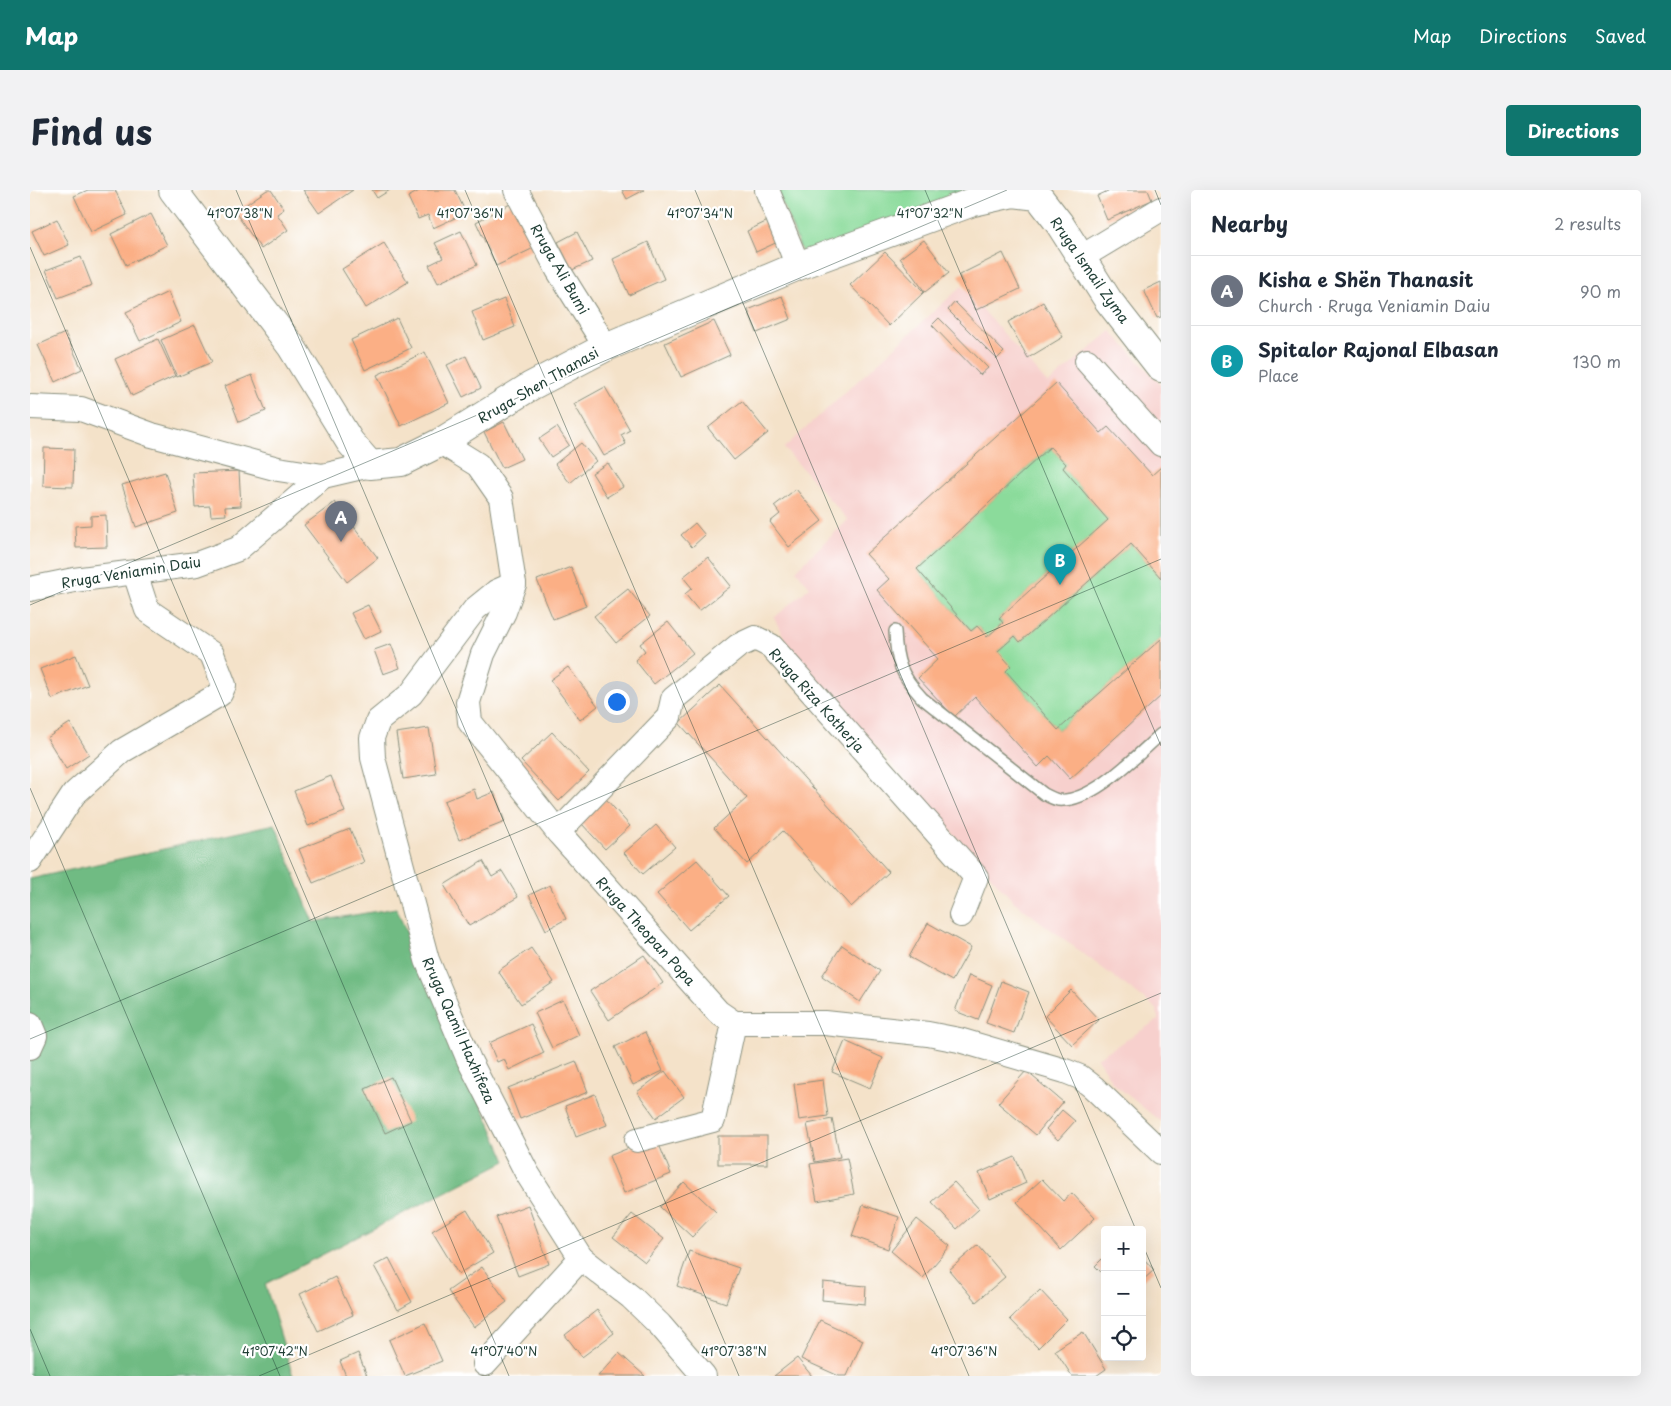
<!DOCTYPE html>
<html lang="en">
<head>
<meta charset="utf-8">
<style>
  :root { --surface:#fff; --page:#f2f2f3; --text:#1f2937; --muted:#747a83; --line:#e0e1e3; --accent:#0f766e }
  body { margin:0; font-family:"Playpen Sans",sans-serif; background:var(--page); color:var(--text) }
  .controls { position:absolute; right:15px; bottom:15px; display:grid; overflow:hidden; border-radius:5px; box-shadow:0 5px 20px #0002 }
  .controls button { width:45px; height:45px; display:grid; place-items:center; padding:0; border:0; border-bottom:1px solid var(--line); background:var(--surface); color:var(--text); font:25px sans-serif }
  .you { position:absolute; left:586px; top:511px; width:18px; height:18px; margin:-12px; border:4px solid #fff; border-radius:50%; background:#1a73e8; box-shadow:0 0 0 8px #1a73e833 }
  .badge { display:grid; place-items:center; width:32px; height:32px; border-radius:50%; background:var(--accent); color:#fff; font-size:16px; font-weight:700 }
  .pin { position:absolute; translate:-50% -41px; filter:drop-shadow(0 1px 2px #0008) }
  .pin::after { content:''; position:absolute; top:26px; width:18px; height:15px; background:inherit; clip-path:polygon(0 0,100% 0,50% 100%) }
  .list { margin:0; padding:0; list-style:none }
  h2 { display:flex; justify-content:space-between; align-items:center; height:65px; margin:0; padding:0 20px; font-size:21px }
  h2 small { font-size:16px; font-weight:400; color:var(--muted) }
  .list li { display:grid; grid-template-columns:32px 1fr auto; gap:15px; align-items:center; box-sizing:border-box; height:70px; padding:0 20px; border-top:1px solid var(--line) }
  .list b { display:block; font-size:19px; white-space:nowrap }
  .list p { margin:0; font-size:16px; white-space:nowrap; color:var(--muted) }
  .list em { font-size:16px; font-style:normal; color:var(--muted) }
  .icon { flex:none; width:28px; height:28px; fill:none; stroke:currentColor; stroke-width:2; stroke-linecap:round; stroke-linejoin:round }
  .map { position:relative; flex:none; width:1131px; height:1186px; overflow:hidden; border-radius:5px }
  header { display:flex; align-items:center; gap:30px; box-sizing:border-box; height:70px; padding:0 25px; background:var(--accent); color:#fff }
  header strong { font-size:24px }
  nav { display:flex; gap:28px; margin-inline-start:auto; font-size:18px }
  .intro { display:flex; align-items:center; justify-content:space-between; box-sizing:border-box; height:120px; padding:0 30px }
  h1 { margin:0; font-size:35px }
  .button { padding:12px 22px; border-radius:5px; background:var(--accent); color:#fff; font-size:18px; font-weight:700 }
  main { display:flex; gap:30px; padding:0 30px }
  aside { flex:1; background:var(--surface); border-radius:5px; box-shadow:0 5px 20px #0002 }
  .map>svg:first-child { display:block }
  .built { fill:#f7d0cd }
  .green { fill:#8bdb9b; stroke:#558c68 }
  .forest { fill:#70bb83; stroke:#487c5c }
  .building { fill:#fbaf85; fill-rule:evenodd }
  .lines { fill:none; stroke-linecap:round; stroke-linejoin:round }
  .service-casing { stroke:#8a907e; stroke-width:14 }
  .minor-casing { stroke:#8a907e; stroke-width:26 }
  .secondary-casing { stroke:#8a907e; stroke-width:30 }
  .service { stroke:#fff; stroke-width:11 }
  .minor { stroke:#fff; stroke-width:24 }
  .secondary { stroke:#fff; stroke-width:28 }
  .ticks { fill:none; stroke:#1f3d34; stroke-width:1; stroke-opacity:0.45 }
  .labels { text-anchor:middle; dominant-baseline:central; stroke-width:4.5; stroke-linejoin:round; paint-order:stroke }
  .street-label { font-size:14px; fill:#1f3d34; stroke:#fff }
  .ticks-label { font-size:12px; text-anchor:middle; fill:#1f3d34; stroke:#fff; stroke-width:4.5; stroke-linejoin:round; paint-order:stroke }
</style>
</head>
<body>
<header>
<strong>Map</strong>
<nav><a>Map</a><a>Directions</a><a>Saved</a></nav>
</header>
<div class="intro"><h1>Find us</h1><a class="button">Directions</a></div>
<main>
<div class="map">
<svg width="1131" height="1186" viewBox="0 0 1131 1186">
  <rect width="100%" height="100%" fill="#fff"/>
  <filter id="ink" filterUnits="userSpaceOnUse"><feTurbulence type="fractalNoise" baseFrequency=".02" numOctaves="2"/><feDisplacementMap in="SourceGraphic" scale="10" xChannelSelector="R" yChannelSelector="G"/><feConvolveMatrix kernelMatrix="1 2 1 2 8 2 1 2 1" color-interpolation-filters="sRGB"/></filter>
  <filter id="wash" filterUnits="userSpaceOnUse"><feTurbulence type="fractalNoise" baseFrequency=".0096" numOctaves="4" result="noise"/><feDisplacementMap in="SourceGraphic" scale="20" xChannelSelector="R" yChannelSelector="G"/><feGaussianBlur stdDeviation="1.12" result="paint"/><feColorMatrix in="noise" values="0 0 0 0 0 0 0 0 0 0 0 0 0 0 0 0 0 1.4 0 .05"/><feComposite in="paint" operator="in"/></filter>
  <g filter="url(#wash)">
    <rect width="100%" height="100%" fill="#f4e2c9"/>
    <path class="built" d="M 932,96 L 1018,194 L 1081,141 L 1131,195 L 1131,932 L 1083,893 L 1067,868 L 1128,830 L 1127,819 L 983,711 L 759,457 L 744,428 L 780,397 L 766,380 L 818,330 L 754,258 Z"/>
    <g class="green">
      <path d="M 747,0 L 942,0 L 774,67 Z"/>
      <path d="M 1020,257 L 1036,274 L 1033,278 L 1078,330 L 969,428 L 973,433 L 957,447 L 947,436 L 941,441 L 887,379 Z"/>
      <path d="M 1101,354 L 1131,388 L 1131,449 L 1028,540 L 976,481 L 968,461 L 985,446 L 990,452 Z"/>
    </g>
    <path class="forest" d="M 245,634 L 283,732 L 366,718 L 476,971 L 235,1094 L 263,1186 L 0,1186 L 0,689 Z"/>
    <g id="blocks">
      <g class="building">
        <path d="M 58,0 L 85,0 L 97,25 L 61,42 L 44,6 Z"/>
        <path d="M 237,0 L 241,0 L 254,19 L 247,24 L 258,40 L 231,59 L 205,22 Z"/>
        <path d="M 273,0 L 323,0 L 289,23 Z"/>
        <path d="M 342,0 L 360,0 L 347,8 Z"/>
        <path d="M 391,0 L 425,0 L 436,23 L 403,38 L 398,25 L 388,29 L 378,7 Z"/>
        <path d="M 592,0 L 614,0 L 597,9 Z"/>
        <path d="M 1080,0 L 1118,0 L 1122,10 L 1077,30 L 1067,6 Z"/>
        <path d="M 482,13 L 506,57 L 466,76 L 446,32 Z"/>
        <path d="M 121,24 L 137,55 L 96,75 L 81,44 Z"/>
        <path d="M 27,29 L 39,55 L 14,66 L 2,41 Z"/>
        <path d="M 742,29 L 752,50 L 726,62 L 717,41 Z"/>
        <path d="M 431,41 L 447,75 L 408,93 L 399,75 L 413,68 L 405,53 Z"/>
        <path d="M 547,42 L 562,71 L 542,80 L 528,52 Z"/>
        <path d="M 894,50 L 919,83 L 895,102 L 870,68 Z"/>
        <path d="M 618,52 L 634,89 L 599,105 L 583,69 Z"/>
        <path d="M 354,53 L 378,92 L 336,118 L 312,79 Z"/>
        <path d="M 855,62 L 894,102 L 859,136 L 820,95 Z"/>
        <path d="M 973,63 L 990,99 L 946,120 L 929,85 Z"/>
        <path d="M 51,67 L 62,95 L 28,108 L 16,80 Z"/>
        <path d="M 1131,92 L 1131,127 L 1127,128 L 1114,100 Z"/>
        <path d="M 138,102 L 151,132 L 110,151 L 96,122 Z"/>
        <path d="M 752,106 L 761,129 L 727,143 L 718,120 Z"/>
        <path d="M 474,109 L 485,137 L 453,150 L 442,122 Z"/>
        <path d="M 925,112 L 974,162 L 967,169 L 918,120 Z"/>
        <path d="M 1013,112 L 1033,147 L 998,168 L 978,132 Z"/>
        <path d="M 367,128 L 381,158 L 335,180 L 321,150 Z"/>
        <path d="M 909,128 L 958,178 L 950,185 L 902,135 Z"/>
        <path d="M 684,131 L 700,165 L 651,187 L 635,153 Z"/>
        <path d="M 165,135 L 182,172 L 147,187 L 131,150 Z"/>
        <path d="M 35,143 L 52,179 L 25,192 L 8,155 Z"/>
        <path d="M 128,149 L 145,186 L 102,206 L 85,169 Z"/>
        <path d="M 395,162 L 419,213 L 371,236 L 347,185 Z"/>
        <path d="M 436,166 L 451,198 L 433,207 L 417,175 Z"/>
        <path d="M 222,185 L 236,221 L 209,232 L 195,196 Z"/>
        <path d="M 1026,193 L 1071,243 L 1078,237 L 1122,285 L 1131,277 L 1131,388 L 1101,354 L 990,452 L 985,446 L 968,461 L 981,476 L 976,481 L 1028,540 L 1131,449 L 1131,506 L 1040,589 L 1019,566 L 1008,577 L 945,507 L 924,527 L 888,488 L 908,469 L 847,400 L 859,389 L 836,364 ZM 1020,257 L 1036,274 L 1033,278 L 1078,330 L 969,428 L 973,433 L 957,447 L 947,436 L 941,441 L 887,379 Z"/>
        <path d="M 575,197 L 600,240 L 591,245 L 596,254 L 574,266 L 544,214 Z"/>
        <path d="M 712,211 L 738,243 L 704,270 L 678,238 Z"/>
        <path d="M 474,232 L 492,269 L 472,278 L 454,242 Z"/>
        <path d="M 527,237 L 539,255 L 521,267 L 509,249 Z"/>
        <path d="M 551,253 L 566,271 L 540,293 L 525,274 Z"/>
        <path d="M 14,258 L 44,259 L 43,297 L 13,296 Z"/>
        <path d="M 578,273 L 593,297 L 577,307 L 562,283 Z"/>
        <path d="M 209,281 L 211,316 L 195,317 L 196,325 L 181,326 L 180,316 L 165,317 L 163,283 Z"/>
        <path d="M 135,282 L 148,323 L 106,337 L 92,295 Z"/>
        <path d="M 766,299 L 792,331 L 759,357 L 740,332 L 750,324 L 744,316 Z"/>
        <path d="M 305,312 L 348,368 L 317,392 L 274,335 Z"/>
        <path d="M 76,325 L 77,357 L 46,358 L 45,336 L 61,335 L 61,326 Z"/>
        <path d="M 665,333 L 675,345 L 662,357 L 651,345 Z"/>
        <path d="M 678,367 L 701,396 L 669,421 L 655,404 L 662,398 L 653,387 Z"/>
        <path d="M 541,377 L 556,416 L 523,429 L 507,390 Z"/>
        <path d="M 598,399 L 620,426 L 586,453 L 564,426 Z"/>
        <path d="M 338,415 L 351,441 L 334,449 L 321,423 Z"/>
        <path d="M 638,432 L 663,463 L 624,494 L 605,470 L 615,461 L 610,454 Z"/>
        <path d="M 361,454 L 370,478 L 353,484 L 344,460 Z"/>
        <path d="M 46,465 L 58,495 L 22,509 L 10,479 Z"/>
        <path d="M 538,477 L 568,516 L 550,530 L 520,490 Z"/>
        <path d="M 690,495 L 859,682 L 821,717 L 753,641 L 717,674 L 684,638 L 717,608 L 649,533 Z"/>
        <path d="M 40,533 L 59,564 L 36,579 L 17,548 Z"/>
        <path d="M 399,538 L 406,584 L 373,589 L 366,543 Z"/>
        <path d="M 522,542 L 559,582 L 529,611 L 491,571 Z"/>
        <path d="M 301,586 L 315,622 L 278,636 L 264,601 Z"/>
        <path d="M 444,599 L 447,609 L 464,602 L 475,632 L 429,650 L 414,611 Z"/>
        <path d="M 576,609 L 600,636 L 575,659 L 551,633 Z"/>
        <path d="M 626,635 L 645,657 L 613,684 L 594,663 Z"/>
        <path d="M 320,639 L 334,672 L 283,693 L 269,659 Z"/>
        <path d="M 667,670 L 699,706 L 659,740 L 627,704 Z"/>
        <path d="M 453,671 L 462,687 L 472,681 L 488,707 L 439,736 L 414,695 Z"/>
        <path d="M 520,695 L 536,729 L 516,740 L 499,705 Z"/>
        <path d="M 898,733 L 941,757 L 922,791 L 879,767 Z"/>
        <path d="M 812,755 L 850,781 L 830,812 L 792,786 Z"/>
        <path d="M 501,758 L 524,792 L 491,814 L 468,781 Z"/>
        <path d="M 614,765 L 633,793 L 579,830 L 560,801 Z"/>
        <path d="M 939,785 L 962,795 L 948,830 L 925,821 Z"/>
        <path d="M 971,791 L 999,802 L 984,843 L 956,833 Z"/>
        <path d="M 1041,800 L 1069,830 L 1042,855 L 1015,826 Z"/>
        <path d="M 533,810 L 549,845 L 522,858 L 505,823 Z"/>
        <path d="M 501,834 L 514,863 L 479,880 L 474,869 L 467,872 L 459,853 Z"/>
        <path d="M 615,842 L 633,881 L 603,895 L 585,857 Z"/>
        <path d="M 815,851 L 853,868 L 840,898 L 802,882 Z"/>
        <path d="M 546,871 L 558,902 L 490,929 L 478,898 Z"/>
        <path d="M 635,881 L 654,907 L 626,928 L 607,902 Z"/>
        <path d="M 996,881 L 1033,912 L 1006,945 L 968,913 Z"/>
        <path d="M 361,887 L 381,931 L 355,943 L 335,899 Z"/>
        <path d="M 793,890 L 798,926 L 769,930 L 764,894 Z"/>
        <path d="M 565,904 L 577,935 L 546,947 L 535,916 Z"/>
        <path d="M 1032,920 L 1045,931 L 1028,950 L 1016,939 Z"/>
        <path d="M 802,929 L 810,967 L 785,972 L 777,934 Z"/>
        <rect x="688" y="946" width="49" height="28"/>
        <path d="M 626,947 L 641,984 L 594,1003 L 579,966 Z"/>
        <path d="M 985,967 L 996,993 L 960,1009 L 949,983 Z"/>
        <path d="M 817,968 L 824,1004 L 787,1011 L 780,974 Z"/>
        <path d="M 1012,989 L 1033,1011 L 1042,1003 L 1065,1028 L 1031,1060 L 987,1012 Z"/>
        <path d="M 654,992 L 686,1022 L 662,1047 L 630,1017 Z"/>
        <path d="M 924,992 L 949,1019 L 927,1039 L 902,1012 Z"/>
        <path d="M 498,1015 L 519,1074 L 488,1086 L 466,1027 Z"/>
        <path d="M 833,1015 L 869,1027 L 858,1059 L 822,1046 Z"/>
        <path d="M 437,1020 L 463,1063 L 428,1084 L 402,1041 Z"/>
        <path d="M 602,1024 L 634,1049 L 615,1072 L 583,1047 Z"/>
        <path d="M 887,1029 L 920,1056 L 893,1088 L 861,1061 Z"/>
        <path d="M 948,1055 L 975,1087 L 946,1112 L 919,1080 Z"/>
        <path d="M 659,1061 L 709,1078 L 696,1113 L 647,1096 Z"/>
        <path d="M 1075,1066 L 1075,1086 L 1065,1076 Z"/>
        <path d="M 1112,1067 L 1124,1080 L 1112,1091 Z"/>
        <path d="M 359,1068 L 382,1112 L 368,1120 L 344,1076 Z"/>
        <path d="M 452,1077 L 477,1112 L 444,1137 L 418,1101 Z"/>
        <path d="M 305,1087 L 323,1125 L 288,1141 L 270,1104 Z"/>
        <path d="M 793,1092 L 836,1096 L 835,1114 L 792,1110 Z"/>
        <path d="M 1010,1100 L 1037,1129 L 1008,1158 L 980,1129 Z"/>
        <path d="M 567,1120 L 584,1143 L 552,1167 L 535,1145 Z"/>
        <path d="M 790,1130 L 833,1150 L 817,1186 L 809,1186 L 771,1169 Z"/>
        <path d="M 395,1133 L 412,1171 L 375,1186 L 359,1150 Z"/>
        <path d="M 1053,1142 L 1076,1179 L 1066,1186 L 1042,1186 L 1025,1160 Z"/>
        <path d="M 328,1163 L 337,1186 L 316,1186 L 310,1171 Z"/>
        <path d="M 589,1163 L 615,1186 L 568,1186 Z"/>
        <path d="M 767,1168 L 782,1186 L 744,1186 Z"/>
      </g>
    </g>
  </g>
  <g filter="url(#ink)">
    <use href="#blocks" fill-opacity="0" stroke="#8a907e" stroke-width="1"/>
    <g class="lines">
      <g class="service-casing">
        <path id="service" d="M 865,441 C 866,472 871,485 892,508 L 1014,604 C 1018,606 1023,609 1028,610 C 1063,613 1107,565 1131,544"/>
      </g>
      <g class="minor-casing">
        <g id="minor">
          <path d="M 486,0 L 528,80 L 576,157"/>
          <path d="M 737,0 L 768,76"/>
          <path d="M 1050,68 L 1131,19"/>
          <path d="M 1057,171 L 1131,254"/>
          <path d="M 0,217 L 51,219 L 122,245 L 248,279 L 293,286 L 340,275"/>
          <path d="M 411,252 L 448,275 L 471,308 L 484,394 L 474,422 L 453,464 L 438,512 L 440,532 L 528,642 L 688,822 L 704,833 L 795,833 L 898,844 L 929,850 L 1035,881 L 1050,887 L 1063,897 L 1131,962"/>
          <path d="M 484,394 L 466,402 L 445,419 L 381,504 L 348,531 L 342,548 L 343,568 L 397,770 L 439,870 L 497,983 L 551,1068 L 601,1107 L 630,1135 L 674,1186"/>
          <path d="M 0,399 L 44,390 L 167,374 L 208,359 L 293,286"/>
          <path d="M 528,642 L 639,527 L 643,509 L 708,456 L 725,448 L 741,456 L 946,687 L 931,725"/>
          <path d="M 0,671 L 44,604 L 92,561 L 190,504 L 194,495 L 182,464 L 117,420 L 105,383"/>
          <path d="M 0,834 L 5,846 L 0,857"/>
          <path d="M 607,950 L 683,930 L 704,833"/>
          <path d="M 455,1174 L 551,1068"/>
        </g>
      </g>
      <g class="secondary-casing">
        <path id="secondary" d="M 143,0 L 261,156 L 320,252 L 340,275 L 371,272 L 411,252 L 501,196 L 576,157 L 768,76 L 943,12 L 983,3 L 1008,6 L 1029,33 L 1078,110 L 1131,178"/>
      </g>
      <use href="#service" class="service"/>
      <use href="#minor" class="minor"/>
      <use href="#secondary" class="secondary"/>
    </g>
  </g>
  <path class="ticks" d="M 206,0 L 709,1186M 435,0 L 939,1186M 665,0 L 1106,1040M 895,0 L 1131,556M 1125,0 L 1131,15M 0,57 L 479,1186M 0,415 L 977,0M 0,598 L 250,1186M 0,849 L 1131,369M 1112,1053 L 1131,1098M 0,1139 L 20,1186M 229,1186 L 1131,803"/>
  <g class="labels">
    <g class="street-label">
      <text transform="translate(530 79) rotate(60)">Rruga Ali Bumi</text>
      <text transform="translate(1060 80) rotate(55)">Rruga Ismail Zyma</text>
      <text transform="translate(508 195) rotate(-30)">Rruga Shen Thanasi</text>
      <text transform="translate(101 382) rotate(-9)">Rruga Veniamin Daiu</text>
      <text transform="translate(787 510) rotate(48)">Rruga Riza Kotherja</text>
      <text transform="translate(616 741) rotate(48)">Rruga Theopan Popa</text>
      <text transform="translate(429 840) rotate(66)">Rruga Qamil Haxhifeza</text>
    </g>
  </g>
  <g class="ticks-label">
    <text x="440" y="28">41°07'36"N</text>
    <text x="670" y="28">41°07'34"N</text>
    <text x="900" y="28">41°07'32"N</text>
    <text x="210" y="28">41°07'38"N</text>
    <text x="245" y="1166">41°07'42"N</text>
    <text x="474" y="1166">41°07'40"N</text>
    <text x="704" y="1166">41°07'38"N</text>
    <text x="934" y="1166">41°07'36"N</text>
  </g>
</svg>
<div class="controls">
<button>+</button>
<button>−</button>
<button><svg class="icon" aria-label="locate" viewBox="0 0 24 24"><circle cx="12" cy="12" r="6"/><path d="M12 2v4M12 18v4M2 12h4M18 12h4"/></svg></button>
</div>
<div class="you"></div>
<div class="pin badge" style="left:311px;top:352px;background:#6b7280">A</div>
<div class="pin badge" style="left:1030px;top:395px;background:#0f9aa8">B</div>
</div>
<aside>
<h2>Nearby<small>2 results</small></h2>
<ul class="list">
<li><span class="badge" style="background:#6b7280">A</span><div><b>Kisha e Shën Thanasit</b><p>Church · Rruga Veniamin Daiu</p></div><em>90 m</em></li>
<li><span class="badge" style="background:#0f9aa8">B</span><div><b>Spitalor Rajonal Elbasan</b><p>Place</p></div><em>130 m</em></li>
</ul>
</aside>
</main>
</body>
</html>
